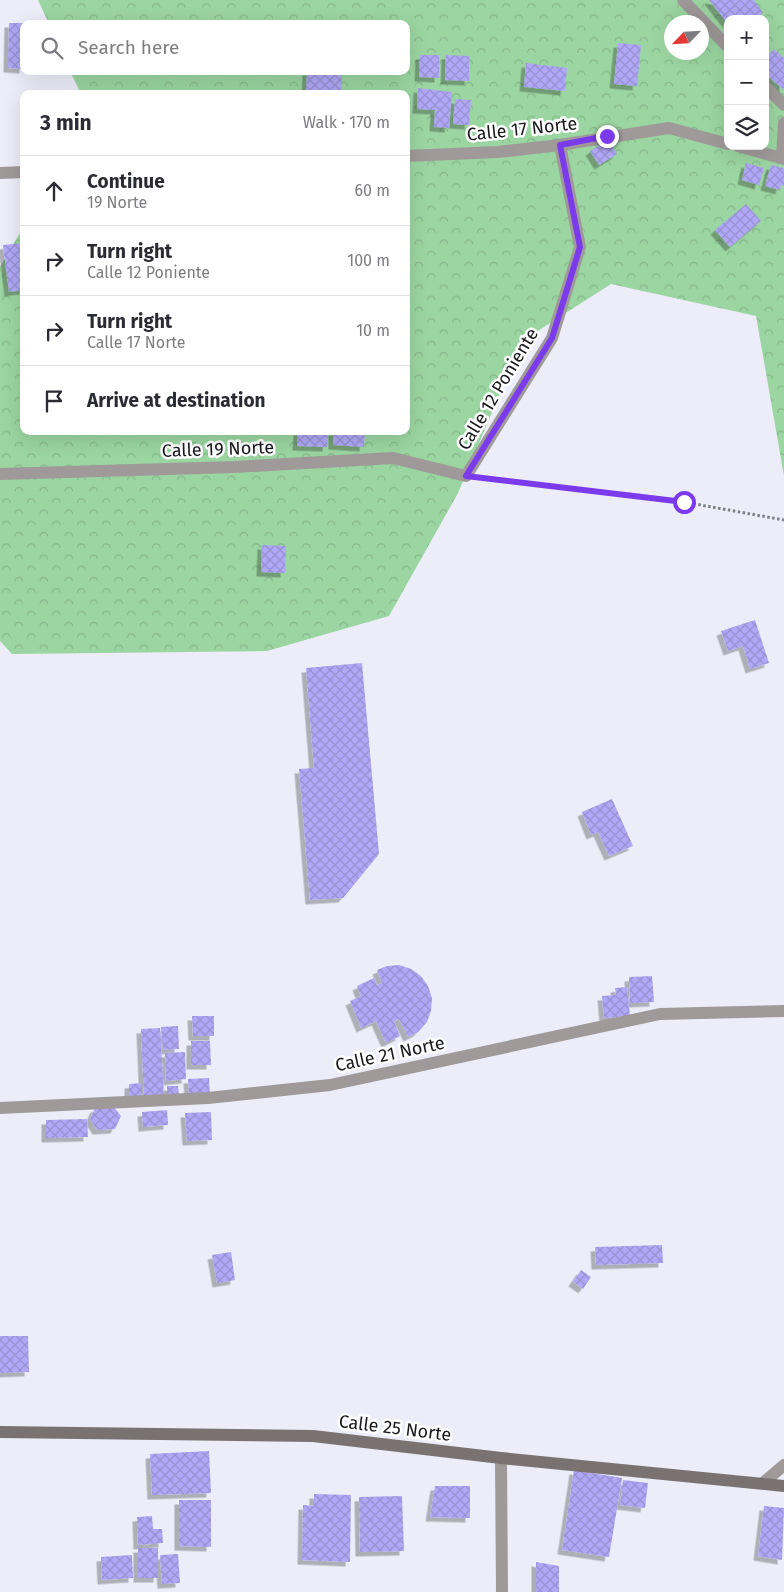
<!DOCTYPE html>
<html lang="en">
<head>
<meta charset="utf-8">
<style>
  :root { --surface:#fff; --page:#f2f2f3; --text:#2b2b33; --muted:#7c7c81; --line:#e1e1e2 }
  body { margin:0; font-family:"Fira Sans",sans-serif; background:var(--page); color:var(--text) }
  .controls { position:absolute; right:15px; top:15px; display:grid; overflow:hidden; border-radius:10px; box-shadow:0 5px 20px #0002 }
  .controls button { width:45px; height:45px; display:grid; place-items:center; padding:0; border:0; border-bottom:1px solid var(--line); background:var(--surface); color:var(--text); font:25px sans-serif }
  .compass { position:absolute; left:664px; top:15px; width:45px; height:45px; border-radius:50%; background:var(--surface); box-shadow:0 5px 20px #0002; rotate:245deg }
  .stop { position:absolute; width:15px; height:15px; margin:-11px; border:4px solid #7c3aed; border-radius:50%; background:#fff }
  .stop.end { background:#7c3aed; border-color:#fff; box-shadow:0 1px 5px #0008 }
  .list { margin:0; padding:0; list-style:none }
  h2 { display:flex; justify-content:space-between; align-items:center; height:65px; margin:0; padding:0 20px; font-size:21px }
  h2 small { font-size:16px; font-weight:400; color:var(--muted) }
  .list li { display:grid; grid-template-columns:32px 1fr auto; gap:15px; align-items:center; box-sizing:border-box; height:70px; padding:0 20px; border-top:1px solid var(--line) }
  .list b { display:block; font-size:19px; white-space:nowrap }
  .list p { margin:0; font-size:16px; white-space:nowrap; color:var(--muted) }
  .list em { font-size:16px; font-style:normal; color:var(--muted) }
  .icon { flex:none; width:28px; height:28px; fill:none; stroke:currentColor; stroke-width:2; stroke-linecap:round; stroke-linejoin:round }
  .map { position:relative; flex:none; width:784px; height:1592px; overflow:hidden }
  .search { position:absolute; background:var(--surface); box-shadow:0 5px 20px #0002; left:20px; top:20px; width:390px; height:55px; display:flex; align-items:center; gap:12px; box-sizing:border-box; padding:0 18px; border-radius:10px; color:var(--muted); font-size:19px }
  .panel { position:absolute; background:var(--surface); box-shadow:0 5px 20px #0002; left:20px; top:90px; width:390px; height:345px; border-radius:10px }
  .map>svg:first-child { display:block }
  .forest { fill:url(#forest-crowns); fill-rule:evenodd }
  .building { fill:url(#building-cross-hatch); filter:url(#shadow) }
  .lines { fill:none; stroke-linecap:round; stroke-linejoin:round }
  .path { stroke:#7e7e85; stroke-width:3; stroke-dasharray:2.5 2.5; stroke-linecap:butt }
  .lane { stroke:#9f9a99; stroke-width:12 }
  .street { stroke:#9f9a99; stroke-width:12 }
  .secondary { stroke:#797270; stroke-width:12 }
  .route { stroke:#7c3aed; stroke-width:6 }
  .labels { text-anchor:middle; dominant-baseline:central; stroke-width:5; stroke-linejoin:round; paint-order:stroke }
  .street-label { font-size:18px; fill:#19191d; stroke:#fff }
</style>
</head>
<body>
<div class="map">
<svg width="784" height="1592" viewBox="0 0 784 1592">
  <defs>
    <pattern id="forest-crowns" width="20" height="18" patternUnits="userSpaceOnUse" patternTransform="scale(1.25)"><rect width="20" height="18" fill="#9bd5a1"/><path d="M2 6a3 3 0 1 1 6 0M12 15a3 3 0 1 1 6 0" fill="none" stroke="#85b68a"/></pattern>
    <pattern id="building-cross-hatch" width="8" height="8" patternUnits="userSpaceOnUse" patternTransform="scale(1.25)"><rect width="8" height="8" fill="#b0a8f6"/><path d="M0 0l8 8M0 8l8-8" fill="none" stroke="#9790d2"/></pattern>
    <filter id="shadow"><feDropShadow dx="-4.5" dy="4.5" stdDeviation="0" flood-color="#0004"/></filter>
  </defs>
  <rect width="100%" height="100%" fill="#ecedf8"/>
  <path class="forest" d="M 38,0 L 784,0 L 784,476 L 756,316 L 611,284 L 522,341 L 458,493 L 389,616 L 267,651 L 12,654 L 0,641 L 0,267 L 24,226 L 24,431 L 406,431 L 406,94 L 81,94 L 70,71 L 406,71 L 406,24 L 49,24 ZM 728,19 L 765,19 L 765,146 L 728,146 ZM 672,22 L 702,22 L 702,52 L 672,52 Z"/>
  <g class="building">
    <path d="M 709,0 L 754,0 L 763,13 L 755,19 L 728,19 L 728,24 Z"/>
    <path d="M 9,23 L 24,23 L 24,69 L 8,68 Z"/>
    <path d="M 618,43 L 641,45 L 637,86 L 614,84 Z"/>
    <path d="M 774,49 L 784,58 L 784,90 L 765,74 L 765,59 Z"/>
    <path d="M 420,55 L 439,55 L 439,78 L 419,77 Z"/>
    <path d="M 446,55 L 469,56 L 469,81 L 445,80 Z"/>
    <path d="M 526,63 L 567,68 L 565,91 L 524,87 Z"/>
    <path d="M 307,71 L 342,71 L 341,94 L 306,93 Z"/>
    <path d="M 418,88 L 452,92 L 449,128 L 434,127 L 435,110 L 417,109 Z"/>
    <path d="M 406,96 L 410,96 L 409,143 L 406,143 Z"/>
    <path d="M 455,99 L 471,100 L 469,125 L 453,124 Z"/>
    <path d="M 608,140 L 617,154 L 599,165 L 590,151 Z"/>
    <path d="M 746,163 L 764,168 L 759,185 L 742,180 Z"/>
    <path d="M 771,165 L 784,168 L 784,186 L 781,185 L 780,190 L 765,186 Z"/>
    <path d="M 746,204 L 761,221 L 730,247 L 715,230 Z"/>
    <path d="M 24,243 L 24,290 L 9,292 L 3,245 Z"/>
    <path d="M 298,431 L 328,431 L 327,447 L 297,446 Z"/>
    <path d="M 333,431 L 365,431 L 364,447 L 333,445 Z"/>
    <path d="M 262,545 L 286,546 L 285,573 L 261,572 Z"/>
    <path d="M 755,620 L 769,663 L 750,669 L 743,646 L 728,651 L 721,631 Z"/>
    <path d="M 362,663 L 379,854 L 343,898 L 310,900 L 299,769 L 314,768 L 306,668 Z"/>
    <path d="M 612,799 L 633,846 L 609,856 L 598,832 L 591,835 L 582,812 Z"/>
    <path d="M 399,965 L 411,969 L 421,976 L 428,986 L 432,998 L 431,1011 L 427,1022 L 418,1032 L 408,1037 L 399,1019 L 394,1021 L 400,1036 L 386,1043 L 376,1021 L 361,1028 L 350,1001 L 361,996 L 357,986 L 374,978 L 377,985 L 382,983 L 377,970 L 387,966 Z"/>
    <path d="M 652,976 L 654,1002 L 630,1003 L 629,977 Z"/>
    <path d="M 627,987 L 630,1016 L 604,1018 L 602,996 L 616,995 L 615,988 Z"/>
    <path d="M 192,1016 L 214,1016 L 214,1036 L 193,1036 Z"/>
    <path d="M 178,1026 L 179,1049 L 163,1050 L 161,1027 Z"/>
    <path d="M 160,1028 L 164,1096 L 144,1097 L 141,1029 Z"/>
    <path d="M 191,1041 L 210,1041 L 211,1065 L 191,1065 Z"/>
    <path d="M 185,1052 L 186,1079 L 166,1081 L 165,1053 Z"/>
    <path d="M 209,1078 L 210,1095 L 189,1096 L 188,1079 Z"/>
    <path d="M 142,1083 L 142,1098 L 129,1098 L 129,1084 Z"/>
    <path d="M 167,1086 L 178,1086 L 179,1096 L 167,1097 Z"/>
    <path d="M 113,1106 L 121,1116 L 115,1129 L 97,1130 L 90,1119 L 95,1108 Z"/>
    <path d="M 167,1110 L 168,1125 L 143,1127 L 142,1112 Z"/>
    <path d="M 211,1112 L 212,1140 L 187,1141 L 185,1113 Z"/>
    <path d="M 87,1119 L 88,1137 L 46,1138 L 46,1120 Z"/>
    <path d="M 662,1245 L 663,1263 L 596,1265 L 595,1247 Z"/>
    <path d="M 231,1252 L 235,1280 L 217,1283 L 212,1255 Z"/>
    <path d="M 581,1270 L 591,1277 L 583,1289 L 573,1282 Z"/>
    <path d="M 0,1336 L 28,1336 L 29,1372 L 0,1373 Z"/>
    <path d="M 209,1451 L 211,1493 L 152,1495 L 150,1454 Z"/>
    <path d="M 574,1470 L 622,1478 L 609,1557 L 562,1550 Z"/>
    <path d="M 623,1480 L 648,1483 L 645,1508 L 620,1505 Z"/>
    <path d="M 435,1486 L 470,1486 L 470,1518 L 430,1517 Z"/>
    <path d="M 314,1494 L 351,1495 L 350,1562 L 302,1560 L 303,1505 L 314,1506 Z"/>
    <path d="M 402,1496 L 404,1551 L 360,1552 L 359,1497 Z"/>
    <path d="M 179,1500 L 211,1500 L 211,1547 L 179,1546 Z"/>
    <path d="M 764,1506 L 784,1508 L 782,1560 L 758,1556 Z"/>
    <path d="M 152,1516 L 153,1529 L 162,1529 L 163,1543 L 138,1545 L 137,1517 Z"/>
    <rect x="138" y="1548" width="20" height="30"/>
    <path d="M 178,1554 L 180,1583 L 162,1584 L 160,1555 Z"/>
    <path d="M 132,1555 L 133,1578 L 102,1580 L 101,1557 Z"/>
    <path d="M 536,1562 L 559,1566 L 559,1592 L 536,1592 Z"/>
  </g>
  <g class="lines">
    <path class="path" d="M 485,478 L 684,502 L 784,520"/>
    <path class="lane" d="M 763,1483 L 784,1465"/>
    <g class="street">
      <path d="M 683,0 L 728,47"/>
      <path d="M 765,86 L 784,105"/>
      <path d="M 738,146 L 784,159"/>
      <path d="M 406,156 L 498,152 L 560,145 L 669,128 L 728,144"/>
      <path d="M 782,158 L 784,123"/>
      <path d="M 0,173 L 24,172"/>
      <path d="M 0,474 L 234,467 L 393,458 L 466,476 L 552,338 L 580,247 L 560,145"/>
      <path d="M 0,1108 L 208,1098 L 330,1085 L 660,1014 L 784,1011"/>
      <path d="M 501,1458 L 502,1592"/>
    </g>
    <path class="secondary" d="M 0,1432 L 313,1436 L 501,1458 L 784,1486"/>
  </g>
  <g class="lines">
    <path class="route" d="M 607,136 L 560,145 L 580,247 L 552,338 L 466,476 L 684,502"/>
  </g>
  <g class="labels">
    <g class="street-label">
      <text transform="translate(522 129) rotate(-6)">Calle 17 Norte</text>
      <text transform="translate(498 389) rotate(-59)">Calle 12 Poniente</text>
      <text transform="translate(218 449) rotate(-2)">Calle 19 Norte</text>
      <text transform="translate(390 1054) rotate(-12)">Calle 21 Norte</text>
      <text transform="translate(395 1428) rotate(7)">Calle 25 Norte</text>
    </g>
  </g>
</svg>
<div class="controls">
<button>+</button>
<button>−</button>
<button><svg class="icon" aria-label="layers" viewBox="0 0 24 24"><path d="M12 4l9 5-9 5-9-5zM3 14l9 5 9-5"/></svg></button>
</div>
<svg class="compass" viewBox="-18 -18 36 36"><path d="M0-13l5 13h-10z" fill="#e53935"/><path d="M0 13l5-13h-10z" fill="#7c7c81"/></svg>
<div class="stop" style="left:684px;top:502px"></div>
<div class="stop end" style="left:607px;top:136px"></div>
<div class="search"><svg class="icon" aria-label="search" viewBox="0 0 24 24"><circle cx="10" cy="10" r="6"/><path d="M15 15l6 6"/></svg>Search here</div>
<section class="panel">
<h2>3 min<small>Walk · 170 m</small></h2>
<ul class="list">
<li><svg class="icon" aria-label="ahead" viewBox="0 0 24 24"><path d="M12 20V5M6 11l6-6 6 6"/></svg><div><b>Continue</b><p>19 Norte</p></div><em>60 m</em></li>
<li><svg class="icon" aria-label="right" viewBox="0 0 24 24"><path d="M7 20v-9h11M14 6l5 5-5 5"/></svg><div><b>Turn right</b><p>Calle 12 Poniente</p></div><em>100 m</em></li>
<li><svg class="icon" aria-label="right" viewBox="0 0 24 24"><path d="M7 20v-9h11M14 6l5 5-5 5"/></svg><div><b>Turn right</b><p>Calle 17 Norte</p></div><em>10 m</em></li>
<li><svg class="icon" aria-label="arrive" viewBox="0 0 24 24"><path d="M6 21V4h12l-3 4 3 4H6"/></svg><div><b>Arrive at destination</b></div></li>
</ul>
</section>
</div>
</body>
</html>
